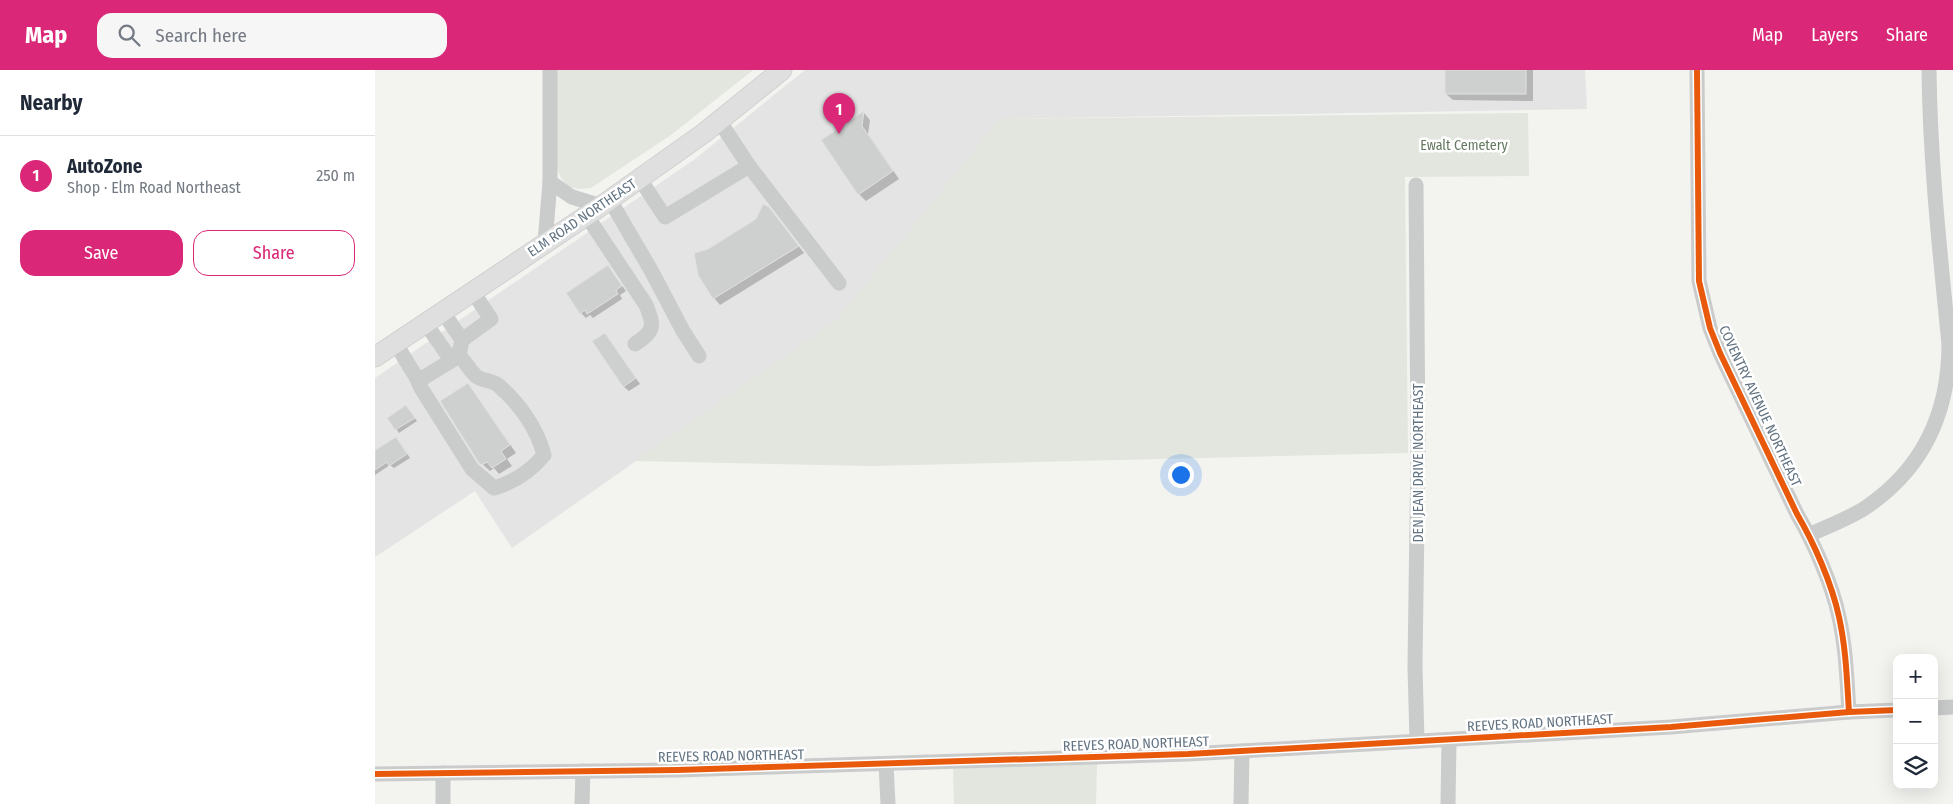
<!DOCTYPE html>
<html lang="en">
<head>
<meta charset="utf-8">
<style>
  :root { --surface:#fff; --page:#f6f6f7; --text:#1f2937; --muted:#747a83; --line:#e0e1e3; --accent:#db2777 }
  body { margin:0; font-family:"Fira Sans Condensed",sans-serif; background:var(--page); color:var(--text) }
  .controls { position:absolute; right:15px; bottom:15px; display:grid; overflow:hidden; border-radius:10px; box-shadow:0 5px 20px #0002 }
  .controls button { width:45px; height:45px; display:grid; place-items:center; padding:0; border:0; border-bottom:1px solid var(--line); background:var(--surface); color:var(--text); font:25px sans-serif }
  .you { position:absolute; left:805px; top:404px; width:18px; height:18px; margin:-12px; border:4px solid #fff; border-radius:50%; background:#1a73e8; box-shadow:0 0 0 8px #1a73e833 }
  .badge { display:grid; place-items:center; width:32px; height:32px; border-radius:50%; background:var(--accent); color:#fff; font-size:16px; font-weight:700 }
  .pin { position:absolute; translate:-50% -41px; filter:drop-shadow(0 1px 2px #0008) }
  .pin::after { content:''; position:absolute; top:26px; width:18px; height:15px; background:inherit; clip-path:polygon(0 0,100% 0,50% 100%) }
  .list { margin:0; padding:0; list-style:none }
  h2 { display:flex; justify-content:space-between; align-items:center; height:65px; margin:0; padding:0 20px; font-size:21px }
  h2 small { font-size:16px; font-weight:400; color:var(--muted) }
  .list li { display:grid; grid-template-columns:32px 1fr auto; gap:15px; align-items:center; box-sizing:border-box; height:80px; padding:0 20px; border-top:1px solid var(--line) }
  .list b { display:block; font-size:19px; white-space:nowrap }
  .list p { margin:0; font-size:16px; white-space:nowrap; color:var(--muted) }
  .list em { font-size:16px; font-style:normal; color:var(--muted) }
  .actions { display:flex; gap:10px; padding:15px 20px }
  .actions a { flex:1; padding:11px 0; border:1px solid var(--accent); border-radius:15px; text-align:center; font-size:18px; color:var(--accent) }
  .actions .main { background:var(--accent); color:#fff }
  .icon { flex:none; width:28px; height:28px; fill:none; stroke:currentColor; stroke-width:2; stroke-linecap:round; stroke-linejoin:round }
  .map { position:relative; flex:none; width:1578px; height:734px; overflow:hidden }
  header { display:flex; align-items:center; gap:30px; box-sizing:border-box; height:70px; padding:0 25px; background:var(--accent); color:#fff }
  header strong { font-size:24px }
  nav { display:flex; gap:28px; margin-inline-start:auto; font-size:18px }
  .search { width:350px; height:45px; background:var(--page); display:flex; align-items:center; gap:12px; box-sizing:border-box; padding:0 18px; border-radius:15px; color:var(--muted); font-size:19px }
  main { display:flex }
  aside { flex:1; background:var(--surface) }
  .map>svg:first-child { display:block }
  .built { fill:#e3e4e3 }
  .green { fill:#e2e6de }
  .shadow { fill:#0003 }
  .building { fill:#cecfcf; stroke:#e2e2e0 }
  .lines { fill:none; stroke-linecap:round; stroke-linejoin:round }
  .major-casing { stroke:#d0d1d0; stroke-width:21 }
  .minor { stroke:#cacccc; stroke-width:15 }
  .major { stroke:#dfdfe0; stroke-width:19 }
  .cycleway-casing { stroke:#fff; stroke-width:9 }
  .cycleway { stroke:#e8590c; stroke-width:6 }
  .labels { text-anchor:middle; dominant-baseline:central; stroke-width:5; stroke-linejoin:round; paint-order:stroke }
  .park-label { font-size:14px; fill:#657961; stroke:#fff }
  .street-label { font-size:14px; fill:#627382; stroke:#fff }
</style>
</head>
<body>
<header>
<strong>Map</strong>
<div class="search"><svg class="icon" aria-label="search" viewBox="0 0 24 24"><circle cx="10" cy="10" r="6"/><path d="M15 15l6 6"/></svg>Search here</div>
<nav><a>Map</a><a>Layers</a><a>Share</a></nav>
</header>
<main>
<aside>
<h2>Nearby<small></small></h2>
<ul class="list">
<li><span class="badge">1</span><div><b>AutoZone</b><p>Shop · Elm Road Northeast</p></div><em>250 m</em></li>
</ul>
<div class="actions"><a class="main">Save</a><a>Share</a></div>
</aside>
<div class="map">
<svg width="1578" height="734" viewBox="0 0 1578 734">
  <rect width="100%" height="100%" fill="#f3f3f0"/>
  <path class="built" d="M 430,0 L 1210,0 L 1212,39 L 625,49 L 462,250 L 137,478 L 100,421 L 0,487 L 0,308 L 320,89 Z"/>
  <g class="green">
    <path d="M 182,0 L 378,0 L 296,65 L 216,118 C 196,121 188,116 181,96 Z"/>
    <path d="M 1153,43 L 1154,106 L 1030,107 L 1033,383 L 495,396 L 260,391 L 462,250 L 625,49 Z"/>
    <path d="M 722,693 L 721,734 L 579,734 L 578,698 Z"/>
  </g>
  <g class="shadow">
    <path d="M 1072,0 L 1158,0 L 1158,31 L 1078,30 L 1071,24 Z"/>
    <path d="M 489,43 L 495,50 L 493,64 L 524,109 L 491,131 L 484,124 L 448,71 Z"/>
    <path d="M 400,145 L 429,183 L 345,235 L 339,228 L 334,180 L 382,150 Z"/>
    <path d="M 233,197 L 251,221 L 245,225 L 247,229 L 218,248 L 215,245 L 211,248 L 206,243 Z"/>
    <path d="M 229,264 L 265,314 L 254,321 L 248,316 Z"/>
    <path d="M 93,315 L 99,322 L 141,383 L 132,389 L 137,396 L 124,404 L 119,398 L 115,401 L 105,392 Z"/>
    <path d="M 34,340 L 42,351 L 24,363 L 14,348 Z"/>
    <path d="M 24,371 L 35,388 L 19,398 L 15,395 L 0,405 L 0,382 Z"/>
  </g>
  <g class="building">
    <rect x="1070" y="0" width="81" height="24"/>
    <path d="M 489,41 L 487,56 L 518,101 L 483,125 L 446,70 Z"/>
    <path d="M 388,134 L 394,137 L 424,176 L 338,229 L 323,205 L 319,183 L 333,179 L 381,149 Z"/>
    <path d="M 233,195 L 247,216 L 241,220 L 243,224 L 212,244 L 210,240 L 205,244 L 191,223 Z"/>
    <path d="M 230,263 L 261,308 L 248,317 L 217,271 Z"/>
    <path d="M 93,313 L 135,375 L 126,381 L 131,389 L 117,398 L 112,392 L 107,395 L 104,393 L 65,331 Z"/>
    <path d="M 31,335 L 40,348 L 20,360 L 12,348 Z"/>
    <path d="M 21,367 L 32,384 L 14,396 L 12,392 L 0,400 L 0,380 Z"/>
  </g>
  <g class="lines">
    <g class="major-casing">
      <path id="major" d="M 0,287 L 226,136 L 329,63 L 407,0"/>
    </g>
    <g class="minor">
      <path d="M 1322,0 L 1324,211 L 1335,258 L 1345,283 L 1422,444 C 1439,473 1457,514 1464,547 C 1471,578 1472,611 1474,642"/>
      <path d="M 345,52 L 374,96 L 464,213"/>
      <path d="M 265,109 L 290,147 L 374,96"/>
      <path d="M 175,112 L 197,127 L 226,136"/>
      <path d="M 1041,115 L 1043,378 L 1040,597 L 1042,671"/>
      <path d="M 235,130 L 277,202 L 308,261 L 324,286"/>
      <path d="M 212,146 L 271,235 C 280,257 279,261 260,274"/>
      <path d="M 170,173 L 175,112 L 175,0"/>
      <path d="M 68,242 L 87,270"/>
      <path d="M 21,274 L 41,307 L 46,318 L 97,399 L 119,418 C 140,412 155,402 169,385 C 162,358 144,333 123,315 C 117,310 107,311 101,306 C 88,294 93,287 72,284 L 51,254"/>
      <path d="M 43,311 L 84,286 L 87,270 L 116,249 L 98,222"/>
      <path d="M 1434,465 C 1453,456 1473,449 1490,438 C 1548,399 1574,343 1574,274 C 1565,183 1555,92 1554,0"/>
      <path d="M 1559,638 L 1578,637"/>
      <path d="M 511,694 L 513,734"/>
      <path d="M 0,704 L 302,700 L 813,684 L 1296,657 L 1474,642 L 1522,640"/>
      <path d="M 68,734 L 68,703"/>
      <path d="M 207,734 L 208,701"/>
      <path d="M 866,734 L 867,681"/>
      <path d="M 1073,734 L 1074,670"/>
    </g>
    <use href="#major" class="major"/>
    <g class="cycleway-casing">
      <g id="cycleway">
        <path d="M 1322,0 L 1324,211 L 1335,258 L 1345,283 L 1422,444 C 1439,473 1457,514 1464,547 C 1471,578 1472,611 1474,642"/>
        <path d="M 0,704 L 302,700 L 813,684 L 1296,657 L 1474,642 L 1522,640"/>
      </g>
    </g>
    <use href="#cycleway" class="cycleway"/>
  </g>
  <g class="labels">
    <g class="park-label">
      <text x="1089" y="75">Ewalt Cemetery</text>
    </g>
    <g class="street-label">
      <text transform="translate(207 148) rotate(-34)">ELM ROAD NORTHEAST</text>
      <text transform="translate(1385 336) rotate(65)">COVENTRY AVENUE NORTHEAST</text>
      <text transform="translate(1043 393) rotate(-90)">DEN JEAN DRIVE NORTHEAST</text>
      <text transform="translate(1165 653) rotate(-3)">REEVES ROAD NORTHEAST</text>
      <text transform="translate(761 674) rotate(-2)">REEVES ROAD NORTHEAST</text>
      <text transform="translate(356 686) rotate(-1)">REEVES ROAD NORTHEAST</text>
    </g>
  </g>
</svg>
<div class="controls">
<button>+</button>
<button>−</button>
<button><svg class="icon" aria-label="layers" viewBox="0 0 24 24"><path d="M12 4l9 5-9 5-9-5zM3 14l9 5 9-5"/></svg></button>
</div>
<div class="you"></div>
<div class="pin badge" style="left:464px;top:64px">1</div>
</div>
</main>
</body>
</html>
